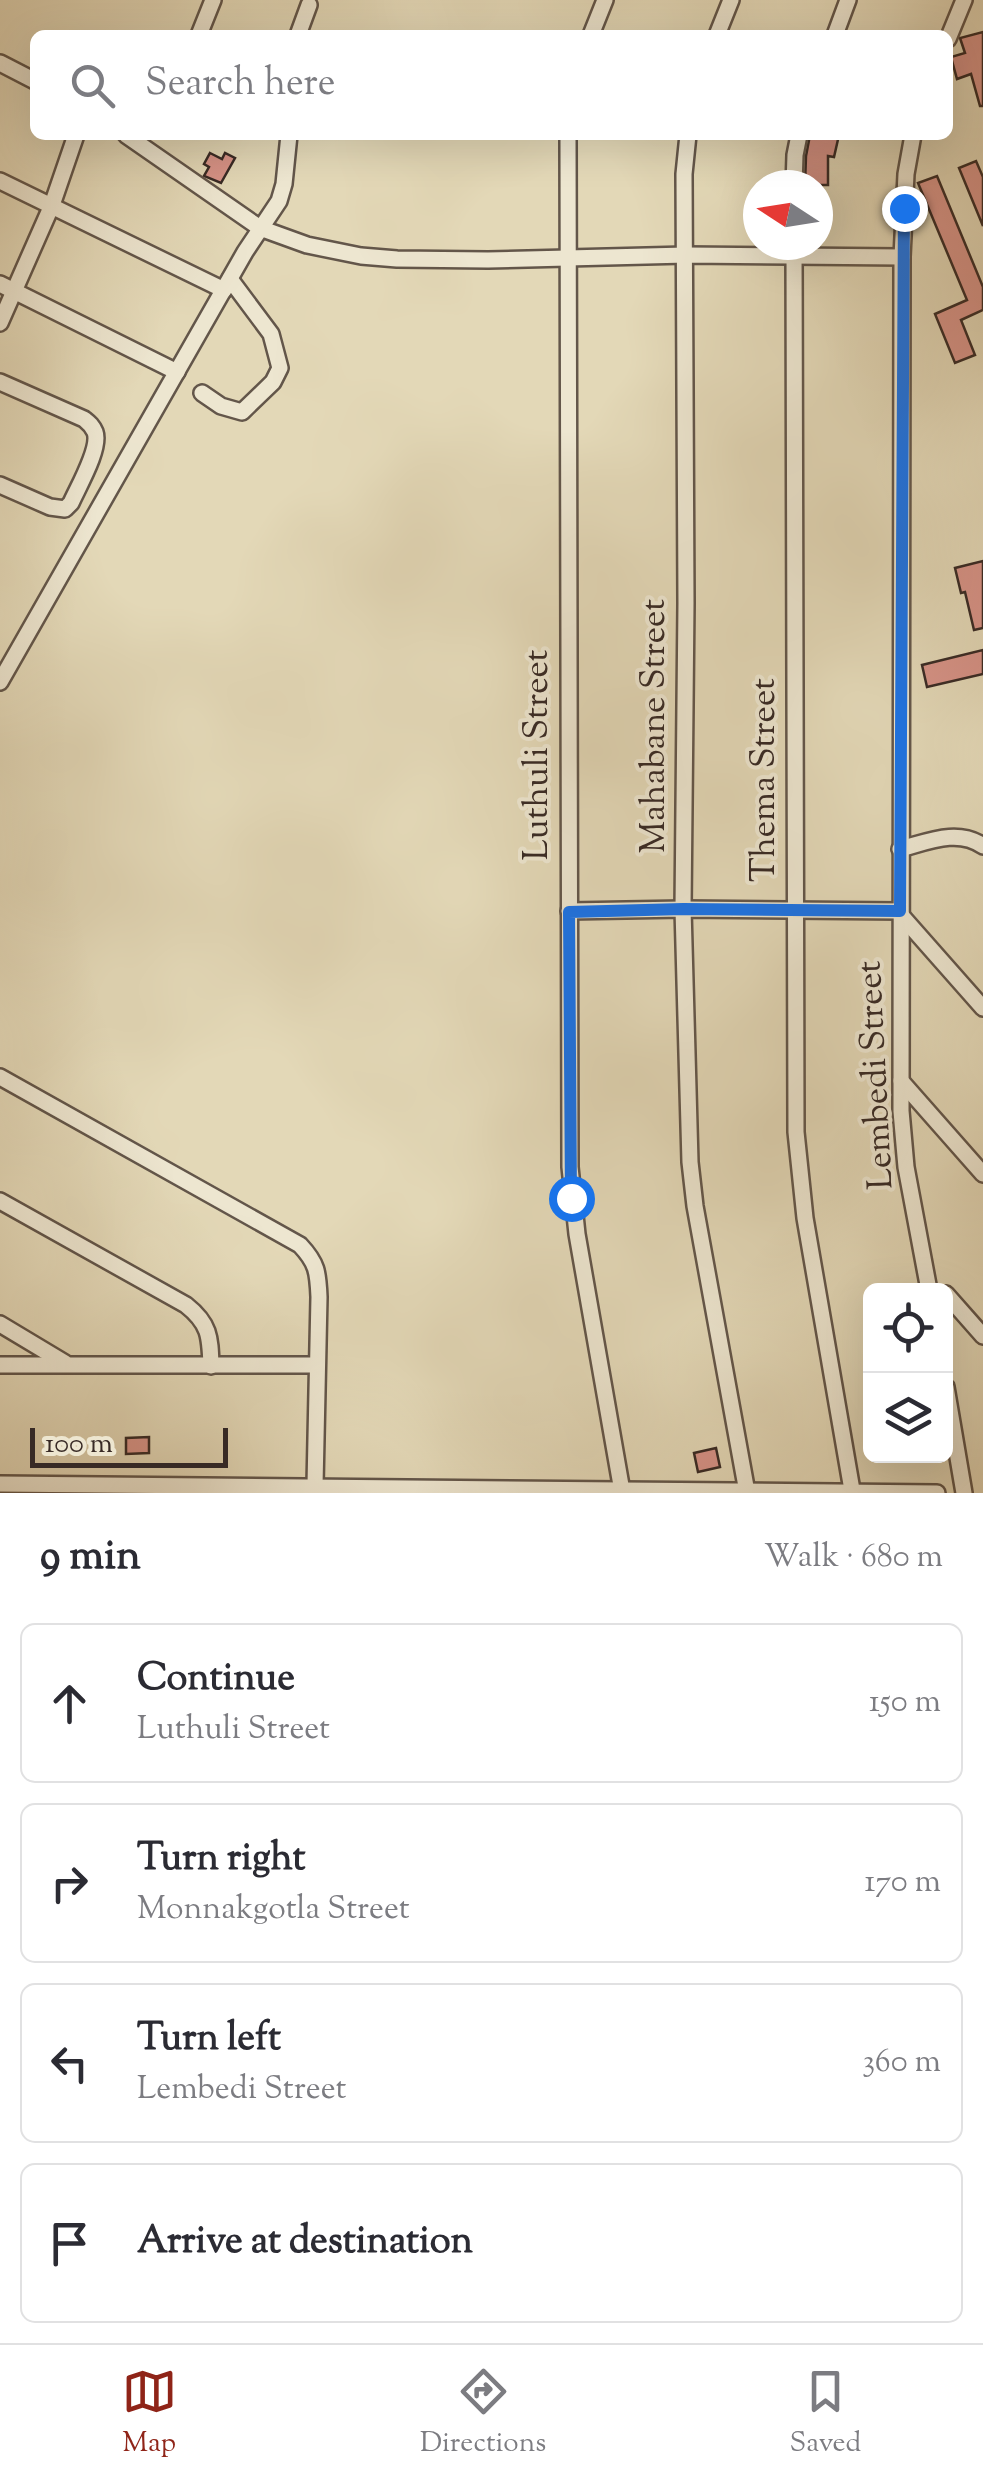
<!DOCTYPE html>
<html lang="en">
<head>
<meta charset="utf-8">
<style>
  :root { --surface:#fff; --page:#f7f7f7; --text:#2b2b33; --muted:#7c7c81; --line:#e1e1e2; --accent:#8f2418 }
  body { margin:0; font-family:"Sorts Mill Goudy",serif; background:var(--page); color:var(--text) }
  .controls { position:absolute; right:30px; bottom:30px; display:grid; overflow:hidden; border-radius:15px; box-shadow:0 10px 40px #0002 }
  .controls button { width:90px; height:90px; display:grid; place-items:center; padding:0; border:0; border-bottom:2px solid var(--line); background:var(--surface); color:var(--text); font:50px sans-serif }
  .compass { position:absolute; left:743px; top:170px; width:90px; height:90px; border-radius:50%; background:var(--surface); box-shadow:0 10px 40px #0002; rotate:282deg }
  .scale { position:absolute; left:30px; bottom:25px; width:198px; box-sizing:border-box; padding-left:10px; border:5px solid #382a25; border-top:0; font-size:28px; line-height:35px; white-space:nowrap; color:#382a25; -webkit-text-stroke:8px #ede6d0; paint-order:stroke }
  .stop { position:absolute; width:30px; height:30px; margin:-22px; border:8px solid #1a73e8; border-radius:50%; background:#fff }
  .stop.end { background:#1a73e8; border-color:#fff; box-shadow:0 2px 10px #0008 }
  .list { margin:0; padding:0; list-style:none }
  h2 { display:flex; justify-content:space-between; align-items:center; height:130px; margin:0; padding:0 40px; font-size:42px }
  h2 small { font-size:32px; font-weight:400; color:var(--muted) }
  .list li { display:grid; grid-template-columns:65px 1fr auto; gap:30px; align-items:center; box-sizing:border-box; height:160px; margin:0 20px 20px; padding:0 20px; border:2px solid var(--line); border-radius:15px }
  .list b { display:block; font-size:38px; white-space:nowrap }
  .list p { margin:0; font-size:32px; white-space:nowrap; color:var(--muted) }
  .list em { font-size:32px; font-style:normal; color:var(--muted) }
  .icon { flex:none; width:55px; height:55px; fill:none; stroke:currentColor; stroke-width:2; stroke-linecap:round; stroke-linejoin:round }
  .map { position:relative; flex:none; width:983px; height:1493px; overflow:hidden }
  .search { position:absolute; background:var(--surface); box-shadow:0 10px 40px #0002; left:30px; right:30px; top:30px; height:110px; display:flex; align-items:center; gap:25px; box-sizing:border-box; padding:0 35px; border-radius:15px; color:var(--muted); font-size:38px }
  .sheet { height:850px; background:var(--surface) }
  nav { display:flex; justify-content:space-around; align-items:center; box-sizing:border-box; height:140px; border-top:2px solid var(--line); background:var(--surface); font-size:28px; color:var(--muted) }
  nav a { display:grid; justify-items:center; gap:5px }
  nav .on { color:var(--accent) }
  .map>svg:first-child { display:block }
  .building { fill:#d79388; stroke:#382a25; stroke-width:2.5 }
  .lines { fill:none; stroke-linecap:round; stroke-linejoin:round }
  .minor-casing { stroke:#63564a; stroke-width:20 }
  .minor { stroke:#ede6d0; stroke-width:15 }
  .route { stroke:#1a73e8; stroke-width:12 }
  .labels { text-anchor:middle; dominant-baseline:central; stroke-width:8; stroke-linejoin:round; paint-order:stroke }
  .street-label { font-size:35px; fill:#382a25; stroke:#ede6d0 }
</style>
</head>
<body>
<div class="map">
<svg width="983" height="1493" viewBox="0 0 983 1493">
  <rect width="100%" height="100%" fill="#e3d8b7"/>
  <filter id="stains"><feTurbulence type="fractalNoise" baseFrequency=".002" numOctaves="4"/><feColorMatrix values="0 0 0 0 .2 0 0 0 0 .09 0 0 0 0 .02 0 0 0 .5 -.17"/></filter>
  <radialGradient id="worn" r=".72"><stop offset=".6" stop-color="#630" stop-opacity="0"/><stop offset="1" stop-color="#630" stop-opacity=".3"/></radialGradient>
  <g class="building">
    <path d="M 983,32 L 983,106 L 980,106 L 971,74 L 957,79 L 951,57 L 965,53 L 960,38 Z"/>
    <path d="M 810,135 L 839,135 L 834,157 L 828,156 L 828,185 L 805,185 L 806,156 Z"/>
    <path d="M 210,153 L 222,159 L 225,153 L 235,158 L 221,183 L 204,176 L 209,167 L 204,164 Z"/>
    <path d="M 976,161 L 983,177 L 983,226 L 959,168 Z"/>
    <path d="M 937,176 L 983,287 L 983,310 L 961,320 L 975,355 L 955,363 L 935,314 L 967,300 L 918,183 Z"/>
    <path d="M 983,561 L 983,628 L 974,630 L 965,592 L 961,593 L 955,568 Z"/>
    <path d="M 983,650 L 983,674 L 927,687 L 922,665 Z"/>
    <path d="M 149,1437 L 149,1453 L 126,1454 L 126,1438 Z"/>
    <path d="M 716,1448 L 720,1467 L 698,1472 L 694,1453 Z"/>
  </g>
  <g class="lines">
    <g class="minor-casing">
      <g id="minor">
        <path d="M 199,35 L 213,0"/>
        <path d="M 298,35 L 309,5"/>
        <path d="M 591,35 L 605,0"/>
        <path d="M 717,35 L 731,0"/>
        <path d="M 835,35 L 848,0"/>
        <path d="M 948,39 L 964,0"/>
        <path d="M 0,63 L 35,81"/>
        <path d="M 126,135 L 260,228 L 307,245 L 361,256 L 397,259 L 488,260 L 686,255 L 902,257"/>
        <path d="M 568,135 L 570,1167 L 577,1234 L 622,1491"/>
        <path d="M 688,135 L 684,174 L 686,603 L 683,909 L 690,1162 L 695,1206 L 747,1492"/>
        <path d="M 913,135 L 906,174 L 902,257 L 901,1111 L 906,1167 L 929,1290"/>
        <path d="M 0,181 L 224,290"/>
        <path d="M 794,185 L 795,155 L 799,135"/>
        <path d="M 794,245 L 796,1132 L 805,1218 L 852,1490"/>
        <path d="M 0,284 L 177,372"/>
        <path d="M 0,323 L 52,205 L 76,135"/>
        <path d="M 0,382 L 84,419 C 89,423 92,425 95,432 C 101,448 78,487 71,503 L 65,509 L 50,507 L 0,485"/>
        <path d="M 202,393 L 221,406 L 242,412 L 273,382 L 280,368 L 271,334 L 230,279"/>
        <path d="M 0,682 L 245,252 L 279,201 L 284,184 L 289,135"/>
        <path d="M 900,849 C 927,842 958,828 983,846"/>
        <path d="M 569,911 L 683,909 L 900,911"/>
        <path d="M 900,914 L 983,1008"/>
        <path d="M 0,1077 L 300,1245 C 317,1263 318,1272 319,1297 L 315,1485"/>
        <path d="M 901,1081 L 983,1174"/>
        <path d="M 0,1201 L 186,1305 C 210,1324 210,1337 211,1366"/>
        <path d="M 946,1294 L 983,1336"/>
        <path d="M 0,1324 L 65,1363"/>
        <path d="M 0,1365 L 317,1365"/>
        <path d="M 946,1387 L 964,1493"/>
        <path d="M 0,1484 L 937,1493"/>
      </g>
    </g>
    <use href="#minor" class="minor"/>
  </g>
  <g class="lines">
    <path class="route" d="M 571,1198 L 569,912 L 683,909 L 900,911 L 904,208"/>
  </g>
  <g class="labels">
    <g class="street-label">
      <text transform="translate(655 726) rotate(-90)">Mahabane Street</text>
      <text transform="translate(538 755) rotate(-90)">Luthuli Street</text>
      <text transform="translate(765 780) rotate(-90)">Thema Street</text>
      <text transform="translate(877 1075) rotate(-93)">Lembedi Street</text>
    </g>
  </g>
  <rect width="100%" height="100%" filter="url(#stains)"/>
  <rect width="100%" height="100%" fill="url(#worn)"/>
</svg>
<div class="controls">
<button><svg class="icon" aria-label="locate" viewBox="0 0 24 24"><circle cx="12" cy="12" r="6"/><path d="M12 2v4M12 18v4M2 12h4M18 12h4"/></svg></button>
<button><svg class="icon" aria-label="layers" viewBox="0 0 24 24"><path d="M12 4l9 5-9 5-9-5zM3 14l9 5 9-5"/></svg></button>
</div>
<svg class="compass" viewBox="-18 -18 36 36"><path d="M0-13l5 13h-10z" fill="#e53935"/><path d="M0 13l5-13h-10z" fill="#7c7c81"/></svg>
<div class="scale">100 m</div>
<div class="stop" style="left:571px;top:1198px"></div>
<div class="stop end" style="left:904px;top:208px"></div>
<div class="search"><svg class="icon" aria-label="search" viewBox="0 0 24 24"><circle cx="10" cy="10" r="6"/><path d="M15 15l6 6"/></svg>Search here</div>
</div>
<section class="sheet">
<h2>9 min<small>Walk · 680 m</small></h2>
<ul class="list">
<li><svg class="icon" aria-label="ahead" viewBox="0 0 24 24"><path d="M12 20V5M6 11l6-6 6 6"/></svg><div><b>Continue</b><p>Luthuli Street</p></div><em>150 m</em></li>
<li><svg class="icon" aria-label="right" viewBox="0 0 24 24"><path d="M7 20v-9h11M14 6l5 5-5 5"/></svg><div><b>Turn right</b><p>Monnakgotla Street</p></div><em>170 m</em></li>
<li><svg class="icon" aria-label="left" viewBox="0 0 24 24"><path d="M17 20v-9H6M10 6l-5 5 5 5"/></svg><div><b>Turn left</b><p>Lembedi Street</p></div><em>360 m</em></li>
<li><svg class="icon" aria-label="arrive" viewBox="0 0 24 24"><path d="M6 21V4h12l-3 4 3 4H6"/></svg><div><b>Arrive at destination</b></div></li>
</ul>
</section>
<nav>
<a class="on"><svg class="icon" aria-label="map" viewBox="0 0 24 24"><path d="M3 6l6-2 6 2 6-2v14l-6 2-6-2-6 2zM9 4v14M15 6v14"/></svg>Map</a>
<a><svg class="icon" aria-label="directions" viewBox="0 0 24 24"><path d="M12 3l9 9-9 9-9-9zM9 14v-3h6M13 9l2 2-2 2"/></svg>Directions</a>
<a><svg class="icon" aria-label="saved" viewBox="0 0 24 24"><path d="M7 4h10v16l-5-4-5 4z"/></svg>Saved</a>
</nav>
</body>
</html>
